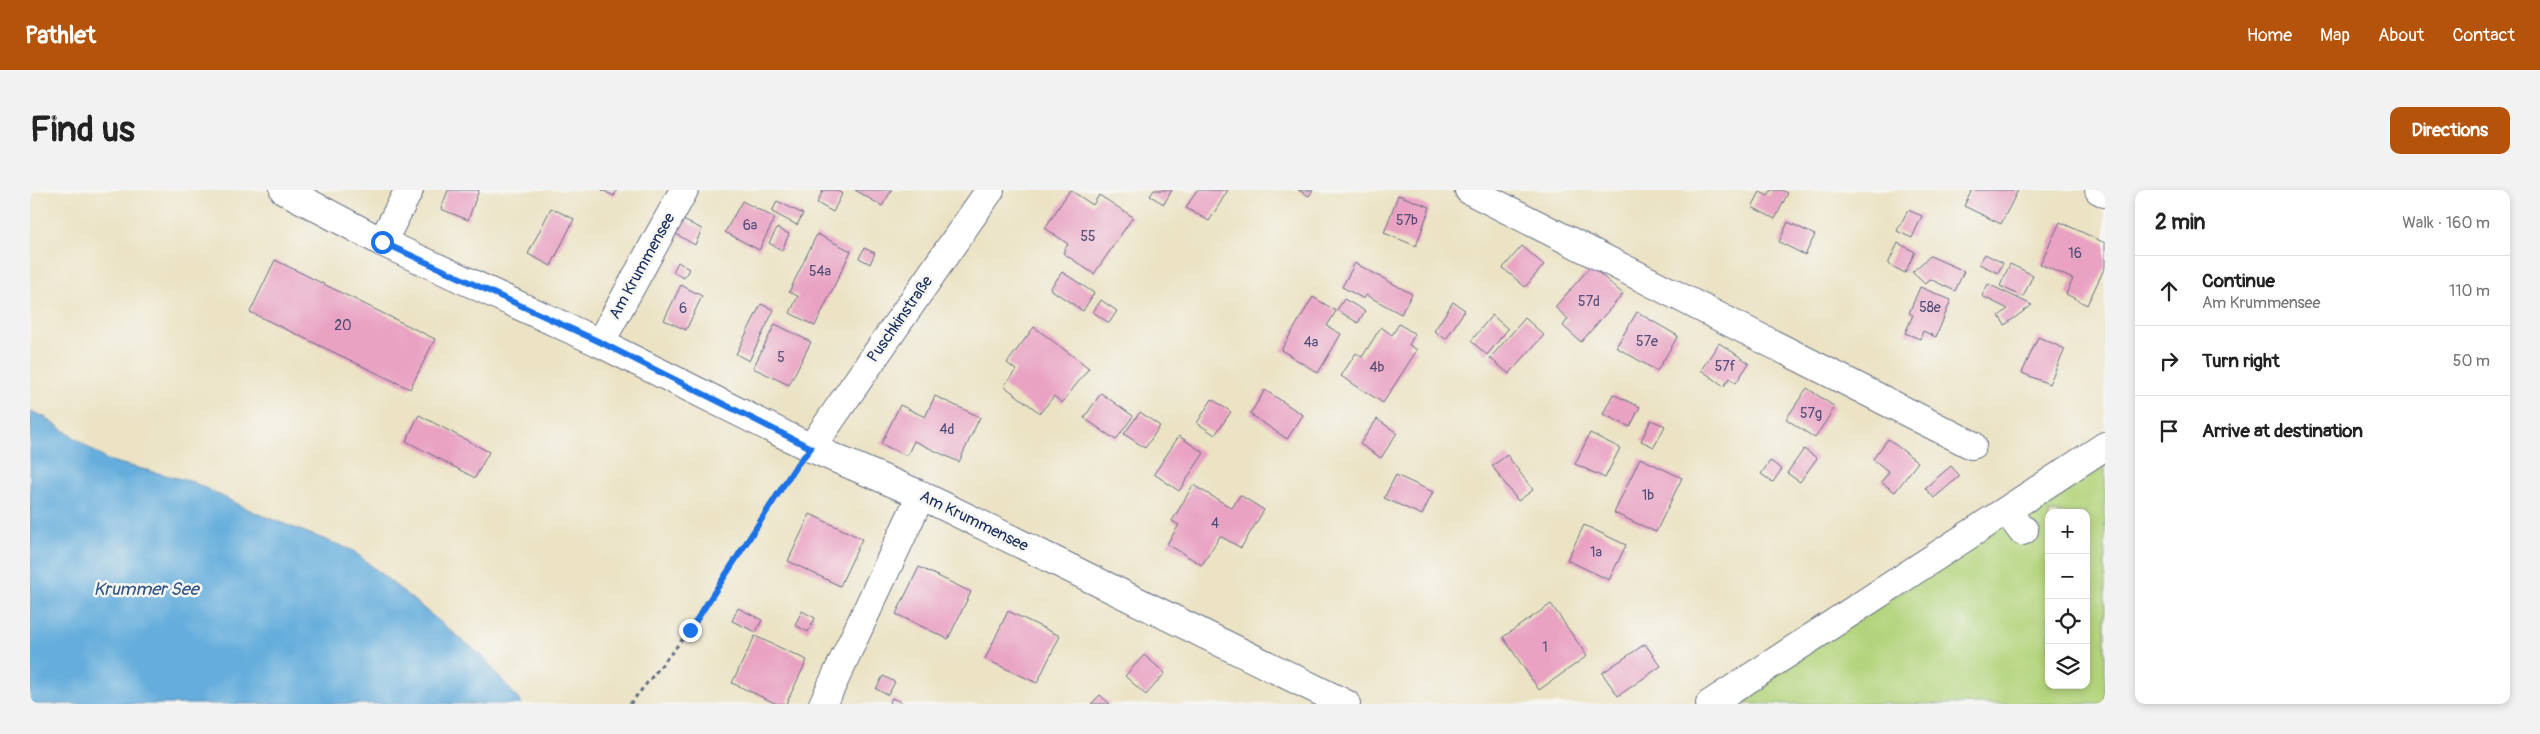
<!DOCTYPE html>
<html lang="en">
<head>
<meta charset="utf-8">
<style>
  :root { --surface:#fff; --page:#f2f2f2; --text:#222; --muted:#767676; --line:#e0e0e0; --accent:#b45309 }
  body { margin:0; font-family:Pangolin,sans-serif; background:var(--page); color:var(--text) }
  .controls { position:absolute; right:15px; bottom:15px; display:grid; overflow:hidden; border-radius:10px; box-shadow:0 2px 8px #0003 }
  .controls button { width:45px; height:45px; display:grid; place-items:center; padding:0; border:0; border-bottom:1px solid var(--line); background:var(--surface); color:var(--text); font:25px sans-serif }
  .stop { position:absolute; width:15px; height:15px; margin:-11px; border:4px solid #1a73e8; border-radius:50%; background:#fff }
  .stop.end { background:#1a73e8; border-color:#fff; box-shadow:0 1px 5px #0008 }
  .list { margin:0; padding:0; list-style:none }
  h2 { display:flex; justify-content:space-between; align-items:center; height:65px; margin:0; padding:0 20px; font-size:21px }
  h2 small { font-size:16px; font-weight:400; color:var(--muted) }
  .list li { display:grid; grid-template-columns:32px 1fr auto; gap:15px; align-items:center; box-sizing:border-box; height:70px; padding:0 20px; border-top:1px solid var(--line) }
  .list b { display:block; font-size:19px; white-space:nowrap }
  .list p { margin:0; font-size:16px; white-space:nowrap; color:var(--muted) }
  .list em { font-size:16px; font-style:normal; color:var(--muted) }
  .icon { flex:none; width:28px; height:28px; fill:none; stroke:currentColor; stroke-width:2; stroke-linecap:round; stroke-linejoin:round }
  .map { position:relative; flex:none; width:2075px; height:514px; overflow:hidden; border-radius:10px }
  header { display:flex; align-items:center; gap:30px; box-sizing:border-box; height:70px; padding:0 25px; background:var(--accent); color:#fff }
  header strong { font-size:24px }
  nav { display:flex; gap:28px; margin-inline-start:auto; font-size:18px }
  .intro { display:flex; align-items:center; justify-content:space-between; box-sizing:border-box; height:120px; padding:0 30px }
  h1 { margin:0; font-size:35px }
  .button { padding:12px 22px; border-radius:10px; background:var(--accent); color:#fff; font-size:18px; font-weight:700 }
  main { display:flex; gap:30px; padding:0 30px }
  aside { flex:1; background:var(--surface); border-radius:10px; box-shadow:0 2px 8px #0003 }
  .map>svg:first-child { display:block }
  .green { fill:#b3d47c; stroke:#67826d; fill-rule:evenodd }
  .water { fill:#65addc; stroke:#406e9d }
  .building { fill:#e9a2c2 }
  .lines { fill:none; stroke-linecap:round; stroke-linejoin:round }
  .minor-casing { stroke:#646e82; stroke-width:30 }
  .path { stroke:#646e82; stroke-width:3; stroke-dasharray:4 4; stroke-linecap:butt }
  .minor { stroke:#fff; stroke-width:28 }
  .route { stroke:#1a73e8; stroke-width:6 }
  .labels { text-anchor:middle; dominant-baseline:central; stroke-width:5; stroke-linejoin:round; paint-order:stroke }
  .number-label { font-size:14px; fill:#4e4c77 }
  .street-label { font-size:16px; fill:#1b2f5e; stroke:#f6f6f2 }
  .water-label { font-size:18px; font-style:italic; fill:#315584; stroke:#f6f6f2 }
</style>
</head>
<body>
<header>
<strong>Pathlet</strong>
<nav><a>Home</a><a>Map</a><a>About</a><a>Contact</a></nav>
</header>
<div class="intro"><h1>Find us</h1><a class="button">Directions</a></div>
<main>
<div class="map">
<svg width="2075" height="514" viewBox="0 0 2075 514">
  <rect width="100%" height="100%" fill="#f6f6f2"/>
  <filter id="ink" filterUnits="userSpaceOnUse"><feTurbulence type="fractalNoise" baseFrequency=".02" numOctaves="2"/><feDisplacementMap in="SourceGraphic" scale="10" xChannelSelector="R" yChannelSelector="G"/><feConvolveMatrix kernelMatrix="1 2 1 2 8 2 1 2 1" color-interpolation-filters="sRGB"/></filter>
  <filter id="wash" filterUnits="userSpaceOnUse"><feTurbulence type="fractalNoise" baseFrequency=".0096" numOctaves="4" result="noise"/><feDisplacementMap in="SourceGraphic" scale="20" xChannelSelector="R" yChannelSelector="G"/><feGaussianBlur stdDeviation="1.12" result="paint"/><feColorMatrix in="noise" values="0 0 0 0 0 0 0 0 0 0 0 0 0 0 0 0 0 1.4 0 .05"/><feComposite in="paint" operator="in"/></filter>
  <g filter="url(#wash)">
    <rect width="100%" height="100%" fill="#ece3c5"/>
    <path class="green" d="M 2075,269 L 2075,514 L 1700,514 ZM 2019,323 L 2056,323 L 2056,495 L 2019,495 Z"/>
    <path class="water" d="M 0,221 L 13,226 L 77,270 L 163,292 L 226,323 L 322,360 L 453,467 L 492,514 L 0,514 Z"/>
    <g id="blocks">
      <g class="building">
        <path d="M 418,0 L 449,0 L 438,30 L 411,19 Z"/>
        <path d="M 572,0 L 587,0 L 584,6 Z"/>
        <path d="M 793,0 L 806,0 L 812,4 L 803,22 L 787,13 Z"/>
        <path d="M 825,0 L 862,0 L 852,16 Z"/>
        <path d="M 1040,0 L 1063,15 L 1069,5 L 1103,27 L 1064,84 L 1033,63 L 1038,54 L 1015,38 Z"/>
        <path d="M 1124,0 L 1142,0 L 1134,14 L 1120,6 Z"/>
        <path d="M 1167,0 L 1198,0 L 1179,31 L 1156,18 Z"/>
        <path d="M 1268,0 L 1283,0 L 1279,6 Z"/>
        <path d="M 1741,0 L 1752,0 L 1758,3 L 1745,29 L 1722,17 L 1730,2 L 1738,6 Z"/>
        <path d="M 1942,0 L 1988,0 L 1971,34 L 1934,16 Z"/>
        <path d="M 1368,5 L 1400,17 L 1386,56 L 1354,43 Z"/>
        <path d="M 712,11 L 745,28 L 729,60 L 695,42 Z"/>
        <path d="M 747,11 L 773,24 L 767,35 L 742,22 Z"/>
        <path d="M 521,18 L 544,29 L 521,76 L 498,64 Z"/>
        <path d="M 1878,20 L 1892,26 L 1882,48 L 1867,41 Z"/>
        <path d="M 653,30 L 672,39 L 665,55 L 646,44 Z"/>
        <path d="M 1758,32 L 1785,45 L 1775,65 L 1749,52 Z"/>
        <path d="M 2030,32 L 2075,53 L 2075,77 L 2057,115 L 2036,104 L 2043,89 L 2010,74 Z"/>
        <path d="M 747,38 L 759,44 L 752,60 L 739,53 Z"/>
        <path d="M 787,44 L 821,61 L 785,136 L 760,123 L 768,106 L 759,102 Z"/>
        <path d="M 1868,53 L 1885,62 L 1875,83 L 1858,74 Z"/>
        <path d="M 1492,56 L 1514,75 L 1495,97 L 1473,78 Z"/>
        <path d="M 834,58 L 845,63 L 840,74 L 829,68 Z"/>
        <path d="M 1955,64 L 1973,73 L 1968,83 L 1949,74 Z"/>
        <path d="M 1900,66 L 1934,81 L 1925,101 L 1900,89 L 1895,94 L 1882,82 Z"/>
        <path d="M 245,70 L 405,149 L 380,199 L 220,122 Z"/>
        <path d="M 648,72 L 659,79 L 654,88 L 643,82 Z"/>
        <path d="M 1325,73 L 1382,104 L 1371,124 L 1336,105 L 1334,109 L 1312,97 Z"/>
        <path d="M 1980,74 L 2003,85 L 1993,107 L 1970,96 Z"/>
        <path d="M 1561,76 L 1593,104 L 1551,152 L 1533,136 L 1538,129 L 1525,117 Z"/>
        <path d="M 1032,82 L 1064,103 L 1053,121 L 1020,99 Z"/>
        <path d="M 1958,94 L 2002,115 L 1975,135 L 1969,126 L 1978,119 L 1952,106 Z"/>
        <path d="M 651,95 L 672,106 L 656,140 L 634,130 Z"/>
        <path d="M 1890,97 L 1921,110 L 1906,147 L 1893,141 L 1890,149 L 1875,143 L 1883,125 L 1879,123 Z"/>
        <path d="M 1283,107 L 1306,121 L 1297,136 L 1311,144 L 1288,183 L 1251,160 Z"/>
        <path d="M 1314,109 L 1335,121 L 1328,133 L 1307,120 Z"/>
        <path d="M 1071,110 L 1087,121 L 1079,133 L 1063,122 Z"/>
        <path d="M 1423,112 L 1435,120 L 1416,149 L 1404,141 Z"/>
        <path d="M 731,114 L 744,120 L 719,171 L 706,164 Z"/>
        <path d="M 1607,122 L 1648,146 L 1627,181 L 1586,157 Z"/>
        <path d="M 1462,125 L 1478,139 L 1457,165 L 1441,151 Z"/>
        <path d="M 1495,128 L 1514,145 L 1479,184 L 1460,168 Z"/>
        <path d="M 745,134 L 781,152 L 759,195 L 723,178 Z"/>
        <path d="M 1369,134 L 1385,144 L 1379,155 L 1387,160 L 1353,213 L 1311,186 L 1326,163 L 1332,167 L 1351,137 L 1362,145 Z"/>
        <path d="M 1004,137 L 1059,178 L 1032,213 L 1024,206 L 1010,223 L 974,196 L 986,180 L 977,173 Z"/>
        <path d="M 2008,147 L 2035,159 L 2019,194 L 1992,183 Z"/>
        <path d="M 1689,153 L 1719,173 L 1706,193 L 1700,188 L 1694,196 L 1671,180 Z"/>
        <path d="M 1777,198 L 1805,217 L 1785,248 L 1756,229 Z"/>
        <path d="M 1235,200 L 1273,225 L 1257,249 L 1220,224 Z"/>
        <path d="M 1071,203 L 1103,226 L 1086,250 L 1054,228 Z"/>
        <path d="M 1583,204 L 1610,217 L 1600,237 L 1573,224 Z"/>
        <path d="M 905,206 L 950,227 L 929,272 L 884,251 L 877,266 L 851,254 L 870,215 L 895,227 Z"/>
        <path d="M 1182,209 L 1201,222 L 1185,245 L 1167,233 Z"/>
        <path d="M 1110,222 L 1130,236 L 1115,258 L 1094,244 Z"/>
        <path d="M 389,225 L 459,262 L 445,288 L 376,251 Z"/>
        <path d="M 1347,229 L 1367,243 L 1351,268 L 1330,254 Z"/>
        <path d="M 1621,230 L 1635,236 L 1624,257 L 1611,251 Z"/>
        <path d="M 1560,243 L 1590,258 L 1575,288 L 1545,274 Z"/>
        <path d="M 1149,246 L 1174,263 L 1149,301 L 1124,284 Z"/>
        <path d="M 1858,249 L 1888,272 L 1865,302 L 1851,292 L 1859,282 L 1843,269 Z"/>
        <path d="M 1774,259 L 1787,268 L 1770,292 L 1757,283 Z"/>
        <path d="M 1477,265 L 1503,300 L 1488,311 L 1462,276 Z"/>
        <path d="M 1610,268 L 1652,288 L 1626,342 L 1584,323 Z"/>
        <path d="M 1740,271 L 1752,279 L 1743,292 L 1731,284 Z"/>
        <path d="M 1921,276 L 1930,286 L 1904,308 L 1895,298 Z"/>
        <path d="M 1366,285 L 1403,302 L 1392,325 L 1354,308 Z"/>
        <path d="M 1163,295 L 1202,318 L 1210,305 L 1234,320 L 1211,358 L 1190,346 L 1172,375 L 1137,354 L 1149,335 L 1142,331 Z"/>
        <path d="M 780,324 L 832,349 L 810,396 L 758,371 Z"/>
        <path d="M 1554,335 L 1596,355 L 1579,390 L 1537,370 Z"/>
        <path d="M 889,377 L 941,402 L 918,449 L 866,424 Z"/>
        <path d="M 1521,414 L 1557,466 L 1509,500 L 1473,447 Z"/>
        <path d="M 708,418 L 732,430 L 726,442 L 702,431 Z"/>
        <path d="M 772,421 L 785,428 L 778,442 L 765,435 Z"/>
        <path d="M 978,421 L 1030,446 L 1007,493 L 955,469 Z"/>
        <path d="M 725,446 L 777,470 L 756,514 L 747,514 L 702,493 Z"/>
        <path d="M 1615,454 L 1631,476 L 1588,506 L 1572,483 Z"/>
        <path d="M 1114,465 L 1135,483 L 1116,505 L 1095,486 Z"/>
        <path d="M 853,486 L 865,492 L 858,505 L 846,499 Z"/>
        <path d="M 1070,505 L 1080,514 L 1061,514 Z"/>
        <path d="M 862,508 L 875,514 L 859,514 Z"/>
      </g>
    </g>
  </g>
  <g filter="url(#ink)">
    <use href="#blocks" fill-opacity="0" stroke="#646e82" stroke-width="1"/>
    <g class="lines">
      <g class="minor-casing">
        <g id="minor">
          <path d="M 254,0 L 352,52 L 570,153 L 781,258 L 891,305 L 1316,514"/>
          <path d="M 1439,0 L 1942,255"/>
          <path d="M 2069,0 L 2075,3"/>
          <path d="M 352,52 L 379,0"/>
          <path d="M 570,153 L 654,0"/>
          <path d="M 781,258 L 960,0"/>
          <path d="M 1977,321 L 1992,341 L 1994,340"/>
          <path d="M 793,514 L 891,305"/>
          <path d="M 1680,514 L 2075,256"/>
        </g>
      </g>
      <path class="path" d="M 600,514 L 660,440 L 763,280"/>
      <use href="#minor" class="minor"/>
    </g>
  </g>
  <g class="lines" filter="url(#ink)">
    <path class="route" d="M 352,52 L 570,152 L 781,258 L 766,276 L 660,440"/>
  </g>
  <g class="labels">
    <g class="number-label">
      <text x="1377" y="30">57b</text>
      <text x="720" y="35">6a</text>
      <text x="1058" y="46">55</text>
      <text x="2045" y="63">16</text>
      <text x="790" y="81">54a</text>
      <text x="1559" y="111">57d</text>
      <text x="1900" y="117">58e</text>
      <text x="653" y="118">6</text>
      <text x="313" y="135">20</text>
      <text x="1617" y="151">57e</text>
      <text x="1281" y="152">4a</text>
      <text x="751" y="167">5</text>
      <text x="1695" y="176">57f</text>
      <text x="1347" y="177">4b</text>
      <text x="1781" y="223">57g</text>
      <text x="917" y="239">4d</text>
      <text x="1618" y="305">1b</text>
      <text x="1185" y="333">4</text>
      <text x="1566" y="362">1a</text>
      <text x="1515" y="457">1</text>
    </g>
    <g class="street-label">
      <text transform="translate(612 76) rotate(-61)">Am Krummensee</text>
      <text transform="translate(870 129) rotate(-55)">Puschkinstraße</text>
      <text transform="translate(944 331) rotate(26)">Am Krummensee</text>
    </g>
    <g class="water-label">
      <text x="116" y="399">Krummer See</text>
    </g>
  </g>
</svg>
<div class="controls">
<button>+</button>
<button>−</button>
<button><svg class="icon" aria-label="locate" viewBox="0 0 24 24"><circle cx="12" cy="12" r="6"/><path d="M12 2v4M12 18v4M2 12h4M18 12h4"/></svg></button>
<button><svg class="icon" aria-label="layers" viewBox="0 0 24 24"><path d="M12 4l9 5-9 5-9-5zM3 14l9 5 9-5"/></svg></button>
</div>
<div class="stop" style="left:352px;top:52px"></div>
<div class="stop end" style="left:660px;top:440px"></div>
</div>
<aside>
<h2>2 min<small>Walk · 160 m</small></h2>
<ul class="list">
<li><svg class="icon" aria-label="ahead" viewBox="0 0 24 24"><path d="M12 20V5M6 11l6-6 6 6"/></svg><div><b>Continue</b><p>Am Krummensee</p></div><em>110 m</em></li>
<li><svg class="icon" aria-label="right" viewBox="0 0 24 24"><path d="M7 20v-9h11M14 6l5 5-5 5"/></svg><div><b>Turn right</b></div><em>50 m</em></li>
<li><svg class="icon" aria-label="arrive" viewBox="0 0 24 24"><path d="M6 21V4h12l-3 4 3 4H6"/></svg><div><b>Arrive at destination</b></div></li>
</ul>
</aside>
</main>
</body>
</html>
